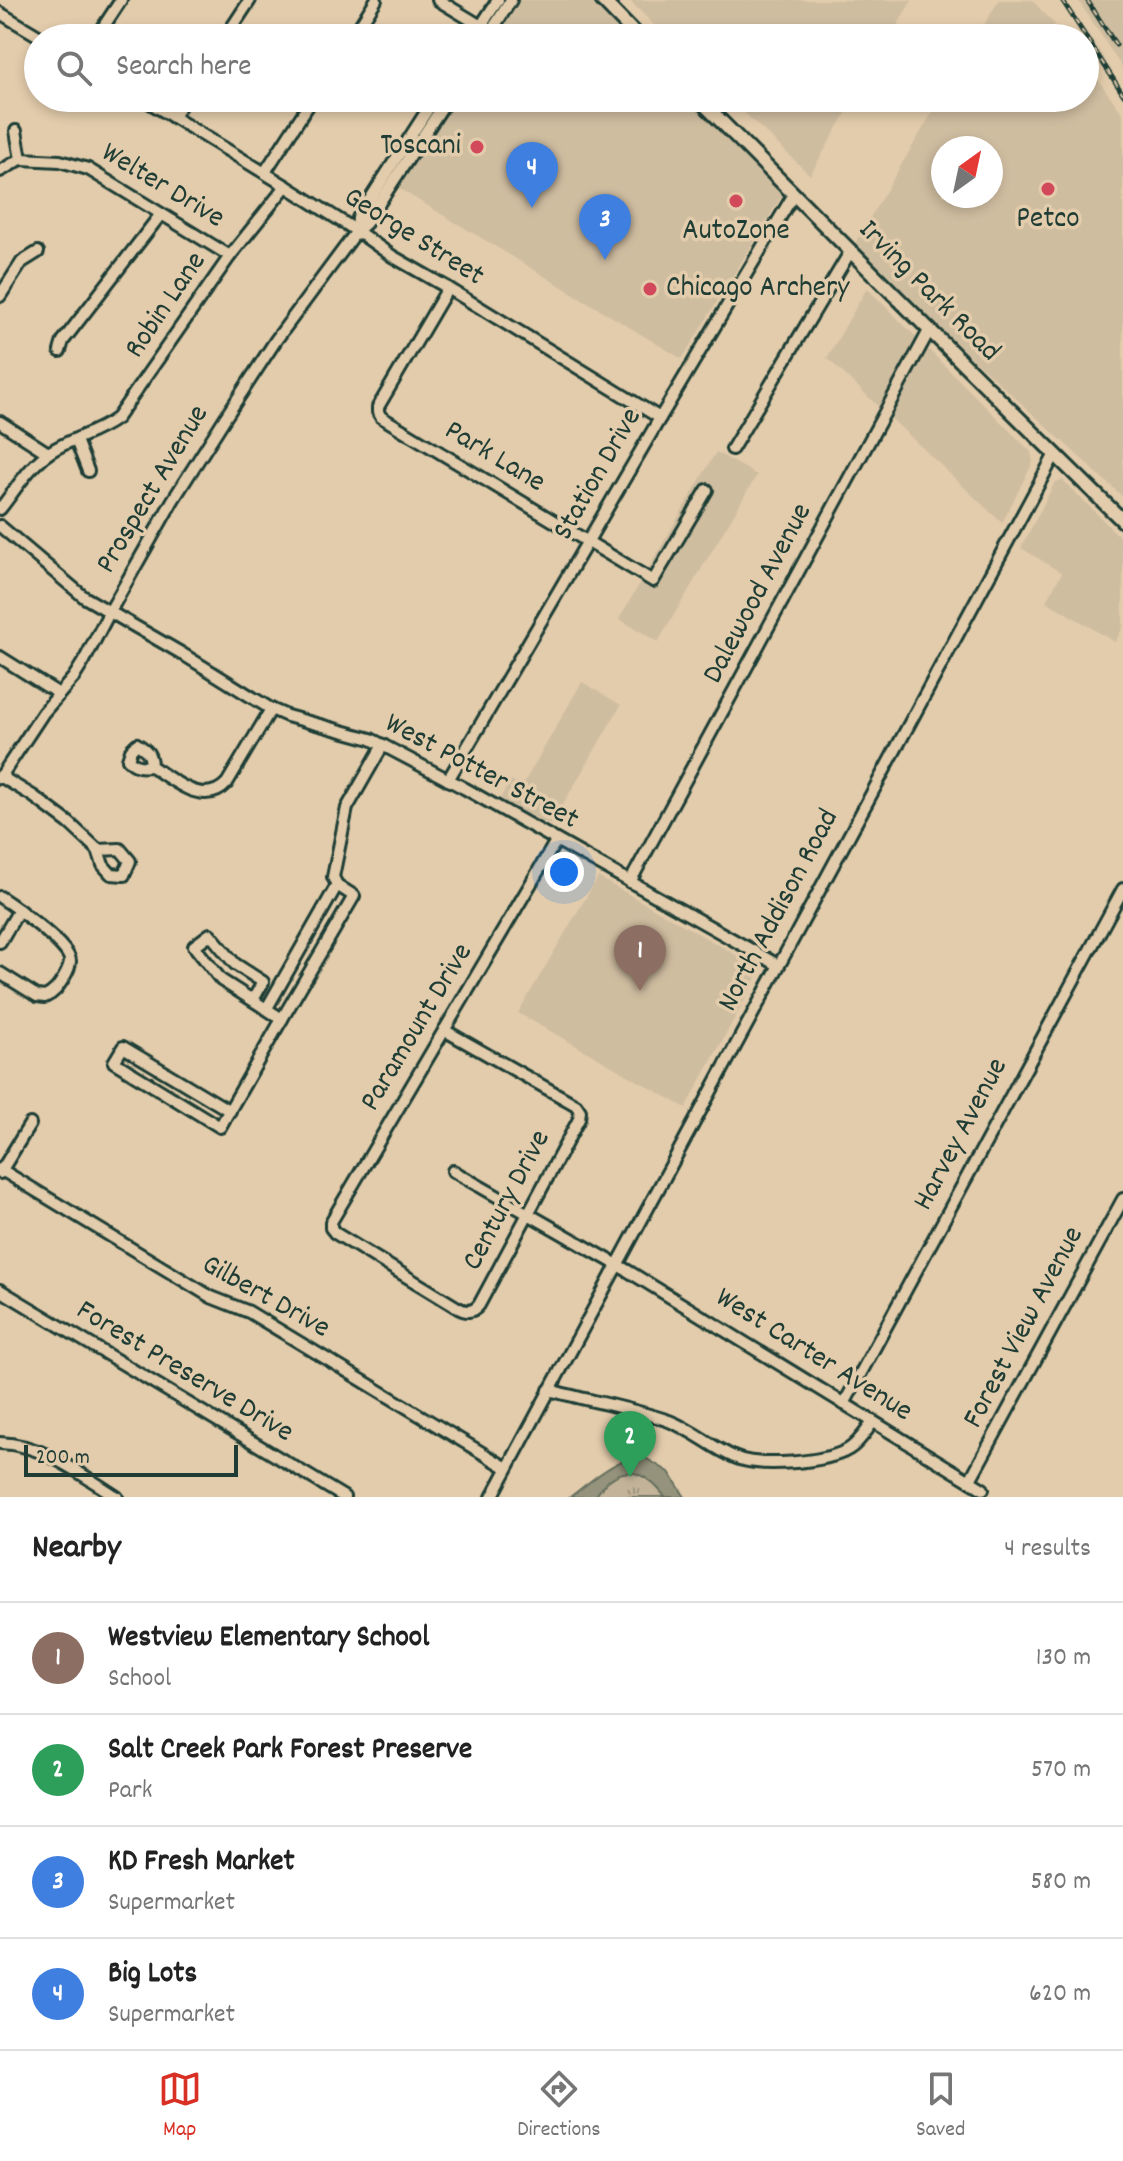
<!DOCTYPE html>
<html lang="en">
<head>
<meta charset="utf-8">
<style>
  :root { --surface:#fff; --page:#f6f6f6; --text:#222; --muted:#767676; --line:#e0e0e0; --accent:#d93025 }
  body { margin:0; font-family:Dekko,sans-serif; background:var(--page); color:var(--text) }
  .compass { position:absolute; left:931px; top:136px; width:72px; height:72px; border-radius:50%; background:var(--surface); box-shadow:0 4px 12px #0003; rotate:33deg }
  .scale { position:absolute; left:24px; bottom:20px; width:214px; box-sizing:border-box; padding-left:8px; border:4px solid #1f3d34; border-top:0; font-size:22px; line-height:28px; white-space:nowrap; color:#1f3d34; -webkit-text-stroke:6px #e3ccac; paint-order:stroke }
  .you { position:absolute; left:564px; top:872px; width:28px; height:28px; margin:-20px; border:6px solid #fff; border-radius:50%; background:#1a73e8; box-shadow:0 0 0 12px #1a73e833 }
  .badge { display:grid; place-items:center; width:52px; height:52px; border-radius:50%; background:var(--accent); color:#fff; font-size:26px; font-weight:700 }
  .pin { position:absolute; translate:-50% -66px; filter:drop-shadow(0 2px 4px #0008) }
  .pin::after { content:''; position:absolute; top:42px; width:28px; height:24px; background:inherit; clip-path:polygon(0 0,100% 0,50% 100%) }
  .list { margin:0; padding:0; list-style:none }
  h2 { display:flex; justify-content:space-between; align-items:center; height:104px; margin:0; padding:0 32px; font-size:34px }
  h2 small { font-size:26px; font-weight:400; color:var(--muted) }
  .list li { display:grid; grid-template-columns:52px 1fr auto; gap:24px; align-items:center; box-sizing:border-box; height:112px; padding:0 32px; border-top:2px solid var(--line) }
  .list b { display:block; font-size:30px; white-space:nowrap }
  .list p { margin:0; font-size:26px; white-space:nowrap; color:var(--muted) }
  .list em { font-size:26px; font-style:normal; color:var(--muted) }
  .icon { flex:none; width:44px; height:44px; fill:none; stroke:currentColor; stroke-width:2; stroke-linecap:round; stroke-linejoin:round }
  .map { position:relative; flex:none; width:1123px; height:1497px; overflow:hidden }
  .search { position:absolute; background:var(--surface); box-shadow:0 4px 12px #0003; left:24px; right:24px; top:24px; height:88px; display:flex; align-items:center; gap:20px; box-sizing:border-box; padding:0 28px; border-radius:44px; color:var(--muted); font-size:30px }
  .sheet { height:552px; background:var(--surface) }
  nav { display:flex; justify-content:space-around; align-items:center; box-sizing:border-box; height:112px; border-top:2px solid var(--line); background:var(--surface); font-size:22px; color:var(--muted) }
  nav a { display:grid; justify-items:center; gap:4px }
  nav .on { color:var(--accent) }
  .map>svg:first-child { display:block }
  .built { fill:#cfbda0; fill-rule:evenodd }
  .grass { fill:url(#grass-tufts); stroke:#717866; stroke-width:2 }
  .water { fill:#95937c; stroke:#66715f; stroke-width:2 }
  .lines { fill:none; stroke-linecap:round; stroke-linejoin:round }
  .minor-casing { stroke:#1f3d34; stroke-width:16 }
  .major-casing { stroke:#1f3d34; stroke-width:18 }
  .minor { stroke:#e3ccac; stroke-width:10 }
  .major { stroke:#e3ccac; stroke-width:12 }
  .rail-casing { stroke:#1f3d34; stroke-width:5 }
  .rail { stroke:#e3ccac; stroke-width:2; stroke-dasharray:6; stroke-linecap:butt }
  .poi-dot { fill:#d1495b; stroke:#e3ccac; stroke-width:3 }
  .labels { text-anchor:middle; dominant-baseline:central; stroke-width:7; stroke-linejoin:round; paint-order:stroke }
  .poi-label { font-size:30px; fill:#1f3d34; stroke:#e3ccac }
  .street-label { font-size:30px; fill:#1f3d34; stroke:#e3ccac }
</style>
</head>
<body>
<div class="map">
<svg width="1123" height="1497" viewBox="0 0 1123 1497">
  <defs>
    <pattern id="grass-tufts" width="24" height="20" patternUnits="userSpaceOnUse" patternTransform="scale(2)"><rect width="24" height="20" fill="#c3b499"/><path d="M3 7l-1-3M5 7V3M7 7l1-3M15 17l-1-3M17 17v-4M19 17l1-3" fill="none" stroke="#9e947e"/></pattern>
  </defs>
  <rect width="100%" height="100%" fill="#e3ccac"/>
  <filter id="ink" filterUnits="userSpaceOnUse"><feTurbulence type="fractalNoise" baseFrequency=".0125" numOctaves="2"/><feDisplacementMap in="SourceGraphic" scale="16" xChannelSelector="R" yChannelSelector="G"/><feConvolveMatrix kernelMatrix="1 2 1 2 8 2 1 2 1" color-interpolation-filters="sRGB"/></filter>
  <g filter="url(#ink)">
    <g class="built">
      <path d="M 513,0 L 600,0 L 637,38 L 490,38 Z"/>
      <path d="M 629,0 L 912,0 L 890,38 L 667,38 Z"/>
      <path d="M 999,0 L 1032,0 L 1067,38 L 976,38 Z"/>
      <path d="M 1078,0 L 1123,0 L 1123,69 Z"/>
      <path d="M 1085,62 L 1123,114 L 1123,497 L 852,248 L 941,98 L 1085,98 ZM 943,148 L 991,148 L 991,196 L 943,196 Z"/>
      <path d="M 453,98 L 696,98 L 791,195 L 780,199 L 682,359 L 398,188 Z"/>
      <path d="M 729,98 L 855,98 L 810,175 Z"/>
      <path d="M 867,288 L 1031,452 L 1033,462 L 1002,523 L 827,358 Z"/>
      <path d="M 716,452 L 757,475 L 658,642 L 619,619 Z"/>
      <path d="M 1063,480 L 1123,540 L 1123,628 L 1115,642 L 1046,601 L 1062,573 L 1021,548 L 1055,482 Z"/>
      <path d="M 582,682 L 621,705 L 551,825 L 496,805 L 511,780 L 522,786 Z"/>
      <path d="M 598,877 L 761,969 L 686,1108 L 518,1013 Z"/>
    </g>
    <path class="grass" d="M 631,1466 L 675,1497 L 582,1497 Z"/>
    <path class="water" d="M 642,1456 L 669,1472 L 685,1497 L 665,1497 C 651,1478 630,1462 608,1481 C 603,1485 599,1492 595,1497 L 570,1497 C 593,1480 613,1459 642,1456 Z"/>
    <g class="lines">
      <g class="minor-casing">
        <g id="minor">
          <path d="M 438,0 L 481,26 L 492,30"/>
          <path d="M 0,13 L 42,38"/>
          <path d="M 96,38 L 121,0"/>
          <path d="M 225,38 L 250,0"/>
          <path d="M 352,38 L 376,0"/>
          <path d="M 473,38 L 498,0"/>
          <path d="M 487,38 L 511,0"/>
          <path d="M 142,98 L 286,186 L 357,231 L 392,256 L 448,288 L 660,418"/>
          <path d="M 173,117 L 185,98"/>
          <path d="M 21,159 L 60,161 L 88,169 L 230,256"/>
          <path d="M 0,171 L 21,159 L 16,131"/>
          <path d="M 265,172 L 313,98"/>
          <path d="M 357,231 L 358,218 L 435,98"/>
          <path d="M 448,288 L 378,407 L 378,412 L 381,417 L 653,581 L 707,490"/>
          <path d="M 0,296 L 22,262 L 38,252"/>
          <path d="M 60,351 L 63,341 L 161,214"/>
          <path d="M 0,422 L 48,453"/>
          <path d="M 76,440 L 88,471"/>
          <path d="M 732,449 L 850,252"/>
          <path d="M 0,509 C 15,490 30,465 50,452 C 71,438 96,434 117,418 L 230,256 L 286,186"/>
          <path d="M 0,526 L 84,597 L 181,653 L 271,709 L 287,716 L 371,739 L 464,788 L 778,965"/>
          <path d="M 0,657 L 59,694"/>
          <path d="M 151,766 C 141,767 135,767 128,759 L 131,750 L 137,744 C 147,750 151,754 151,766 C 173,780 204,808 227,783 L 271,709"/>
          <path d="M 0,776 L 33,796 L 69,823 L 98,850 L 103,865 L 111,874 L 124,875 L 130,861 L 120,849 L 98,850"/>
          <path d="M 0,778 L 43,713 L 74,677 L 84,661 L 109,613 L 173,500 L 225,418 L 276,340 L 357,231 L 366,223 L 448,98"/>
          <path d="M 448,780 L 660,418 L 794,194"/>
          <path d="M 630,882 L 930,329"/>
          <path d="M 0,897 C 14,906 70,946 70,961 C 70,968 66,974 63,979 C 58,987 54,993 45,997 L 37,996 L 0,973"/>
          <path d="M 0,942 L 19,910"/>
          <path d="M 267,1008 L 337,885 L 333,877 L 347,808 L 383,745"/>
          <path d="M 282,1019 L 354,896 L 337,885"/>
          <path d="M 444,1030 L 576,1105 L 580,1111 L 579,1119 L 479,1305 C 473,1313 465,1312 458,1308 L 335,1233 L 331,1228 L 331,1222 L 556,841"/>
          <path d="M 230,1111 L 123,1047 L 114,1062 L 220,1127 L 282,1019 L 221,980 L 194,946 L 210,934 L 235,964 L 263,982 L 253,1000"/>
          <path d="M 0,1169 L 211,1297 L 249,1312 L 507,1468"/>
          <path d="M 453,1171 L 628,1271 L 983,1489"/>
          <path d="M 0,1173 L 30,1124"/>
          <path d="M 0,1290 L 344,1497"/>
          <path d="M 549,1390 C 589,1401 631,1408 669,1421 C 693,1430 711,1447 734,1457 C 758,1468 826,1463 849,1449 C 859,1443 866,1431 873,1422"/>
          <path d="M 844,1404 L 1123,889"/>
          <path d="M 0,1443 C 43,1444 82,1475 117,1497"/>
          <path d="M 970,1480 L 1123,1199"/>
          <path d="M 492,1497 L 1055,454"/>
        </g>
      </g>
      <g class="major-casing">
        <g id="major">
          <path d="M 602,0 L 639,38"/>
          <path d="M 698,98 C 839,240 980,381 1123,521"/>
        </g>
      </g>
      <use href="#minor" class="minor"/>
      <use href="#major" class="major"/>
      <g class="rail-casing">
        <g id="rail">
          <path d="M 1062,0 L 1123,94"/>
          <path d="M 1087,0 L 1116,45"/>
        </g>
      </g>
      <use href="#rail" class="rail"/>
    </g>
  </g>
  <g class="poi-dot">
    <circle cx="477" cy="147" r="8"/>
    <circle cx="1048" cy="189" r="8"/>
    <circle cx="736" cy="201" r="8"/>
    <circle cx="650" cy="289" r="8"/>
  </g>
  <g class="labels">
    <g class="poi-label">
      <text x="461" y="147" text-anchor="end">Toscani</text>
      <text x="1048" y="220">Petco</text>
      <text x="736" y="232">AutoZone</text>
      <text x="666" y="289" text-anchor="start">Chicago Archery</text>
    </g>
    <g class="street-label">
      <text transform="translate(162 187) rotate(31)">Welter Drive</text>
      <text transform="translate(413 238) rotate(32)">George Street</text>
      <text transform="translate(928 292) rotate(45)">Irving Park Road</text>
      <text transform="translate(167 306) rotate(-56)">Robin Lane</text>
      <text transform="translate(494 458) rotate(31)">Park Lane</text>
      <text transform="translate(599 475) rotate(-60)">Station Drive</text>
      <text transform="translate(154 490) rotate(-59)">Prospect Avenue</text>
      <text transform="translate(759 594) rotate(-62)">Dalewood Avenue</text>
      <text transform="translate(481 773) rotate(28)">West Potter Street</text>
      <text transform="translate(780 911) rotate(-62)">North Addison Road</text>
      <text transform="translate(418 1028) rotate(-59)">Paramount Drive</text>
      <text transform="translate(962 1135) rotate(-62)">Harvey Avenue</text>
      <text transform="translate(508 1201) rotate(-62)">Century Drive</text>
      <text transform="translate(265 1298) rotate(29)">Gilbert Drive</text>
      <text transform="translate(1025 1328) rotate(-62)">Forest View Avenue</text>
      <text transform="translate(813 1356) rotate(32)">West Carter Avenue</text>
      <text transform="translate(184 1373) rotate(31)">Forest Preserve Drive</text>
    </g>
  </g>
</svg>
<svg class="compass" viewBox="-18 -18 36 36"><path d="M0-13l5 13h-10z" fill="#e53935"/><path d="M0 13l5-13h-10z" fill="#767676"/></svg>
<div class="scale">200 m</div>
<div class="you"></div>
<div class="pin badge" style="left:640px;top:991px;background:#8d6e63">1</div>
<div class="pin badge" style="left:630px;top:1477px;background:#2e9e5b">2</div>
<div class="pin badge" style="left:605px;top:260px;background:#3f7fe0">3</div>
<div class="pin badge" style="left:532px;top:208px;background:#3f7fe0">4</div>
<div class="search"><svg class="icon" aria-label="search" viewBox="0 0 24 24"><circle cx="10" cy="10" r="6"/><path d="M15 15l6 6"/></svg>Search here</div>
</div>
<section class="sheet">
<h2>Nearby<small>4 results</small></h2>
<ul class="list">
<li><span class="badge" style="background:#8d6e63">1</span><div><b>Westview Elementary School</b><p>School</p></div><em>130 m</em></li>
<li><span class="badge" style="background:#2e9e5b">2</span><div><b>Salt Creek Park Forest Preserve</b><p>Park</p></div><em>570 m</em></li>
<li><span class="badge" style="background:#3f7fe0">3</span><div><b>KD Fresh Market</b><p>Supermarket</p></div><em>580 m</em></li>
<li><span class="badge" style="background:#3f7fe0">4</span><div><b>Big Lots</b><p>Supermarket</p></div><em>620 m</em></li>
</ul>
</section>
<nav>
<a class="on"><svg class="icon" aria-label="map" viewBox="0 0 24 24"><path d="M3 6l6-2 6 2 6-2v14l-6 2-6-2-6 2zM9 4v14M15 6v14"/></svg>Map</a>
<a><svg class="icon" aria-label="directions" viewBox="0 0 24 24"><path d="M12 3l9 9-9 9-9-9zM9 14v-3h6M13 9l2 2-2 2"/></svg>Directions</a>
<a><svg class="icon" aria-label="saved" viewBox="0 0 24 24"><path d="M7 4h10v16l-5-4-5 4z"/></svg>Saved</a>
</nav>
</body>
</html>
